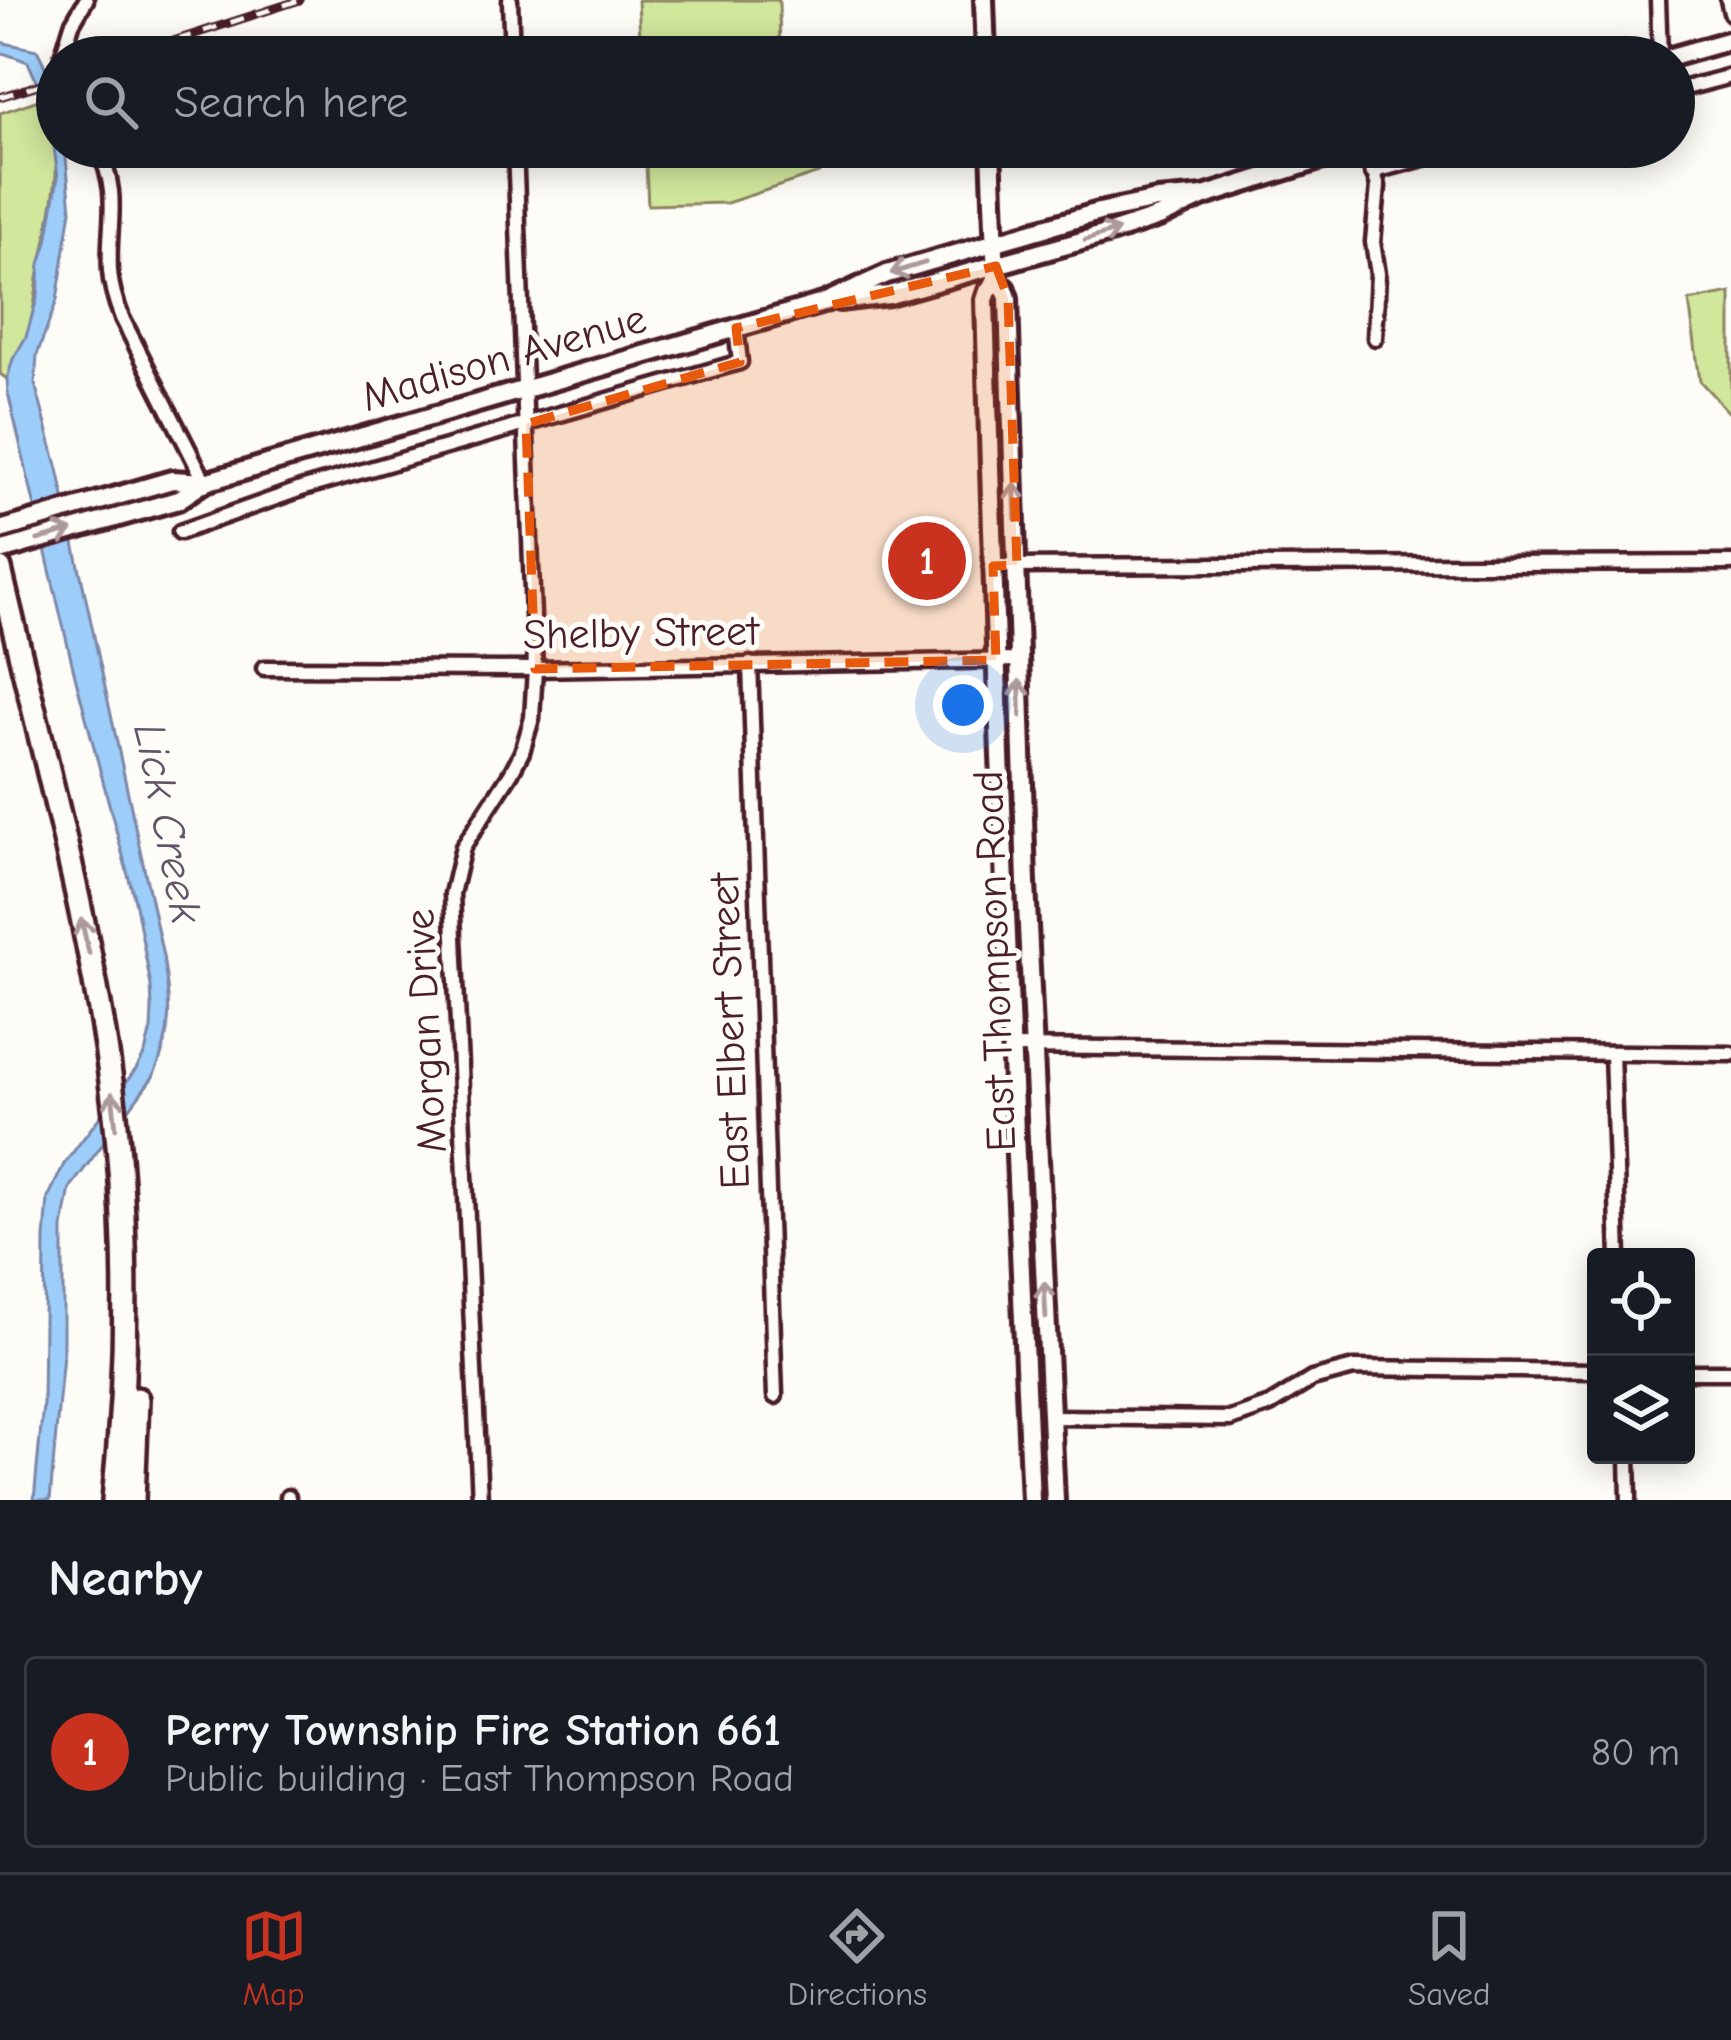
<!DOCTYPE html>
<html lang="en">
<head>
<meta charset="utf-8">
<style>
  :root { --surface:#171b24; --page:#20242c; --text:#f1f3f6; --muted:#9ea1a6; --line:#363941; --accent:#c8321e }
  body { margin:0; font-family:"Comic Neue",sans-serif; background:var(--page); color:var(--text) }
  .controls { position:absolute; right:36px; bottom:36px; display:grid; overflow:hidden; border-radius:12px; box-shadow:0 6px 30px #0003 }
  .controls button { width:108px; height:108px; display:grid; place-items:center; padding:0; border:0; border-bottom:3px solid var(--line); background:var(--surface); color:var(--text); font:60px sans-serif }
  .you { position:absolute; left:963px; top:705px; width:42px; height:42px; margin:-30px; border:9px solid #fff; border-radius:50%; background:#1a73e8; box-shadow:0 0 0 18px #1a73e833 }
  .badge { display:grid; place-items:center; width:78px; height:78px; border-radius:50%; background:var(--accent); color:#fff; font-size:39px; font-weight:700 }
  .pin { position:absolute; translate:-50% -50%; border:6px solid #fff; box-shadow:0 3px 12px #0006 }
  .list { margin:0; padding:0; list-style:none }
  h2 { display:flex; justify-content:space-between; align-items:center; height:156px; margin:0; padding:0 48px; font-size:51px }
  h2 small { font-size:39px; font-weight:400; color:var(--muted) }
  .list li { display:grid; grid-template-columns:78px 1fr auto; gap:36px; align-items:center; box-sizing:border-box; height:192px; margin:0 24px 24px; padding:0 24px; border:3px solid var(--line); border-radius:12px }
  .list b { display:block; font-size:45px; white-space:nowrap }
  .list p { margin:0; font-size:39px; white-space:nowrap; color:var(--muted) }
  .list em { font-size:39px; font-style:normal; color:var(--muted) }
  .icon { flex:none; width:66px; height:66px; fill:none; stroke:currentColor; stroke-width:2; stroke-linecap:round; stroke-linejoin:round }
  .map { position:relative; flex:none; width:1731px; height:1500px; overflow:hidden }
  .search { position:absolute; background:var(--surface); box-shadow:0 6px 30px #0003; left:36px; right:36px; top:36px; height:132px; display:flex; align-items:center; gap:30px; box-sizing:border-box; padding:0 42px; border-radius:66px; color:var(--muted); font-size:45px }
  .sheet { height:372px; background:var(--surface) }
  nav { display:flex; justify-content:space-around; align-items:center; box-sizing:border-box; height:168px; border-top:3px solid var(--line); background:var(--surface); font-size:33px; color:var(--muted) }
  nav a { display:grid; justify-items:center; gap:6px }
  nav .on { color:var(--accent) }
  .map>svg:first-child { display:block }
  .green { fill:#d1e79c; stroke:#8e8364; stroke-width:3 }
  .water { fill:#9dcdf9; stroke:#7c87a7; stroke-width:3 }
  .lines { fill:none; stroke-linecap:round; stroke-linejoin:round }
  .street-casing { stroke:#4a1f2b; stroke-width:21 }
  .secondary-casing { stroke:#4a1f2b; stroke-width:26 }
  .highway-casing { stroke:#4a1f2b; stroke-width:30 }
  .street { stroke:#fdfcf7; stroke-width:12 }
  .secondary { stroke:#fdfcf7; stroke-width:16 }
  .highway { stroke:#fdfcf7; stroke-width:21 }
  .rail-casing { stroke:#4a1f2b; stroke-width:9 }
  .rail { stroke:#fdfcf7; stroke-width:4.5; stroke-dasharray:14; stroke-linecap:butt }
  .oneway { stroke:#ac999b }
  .marked { fill:#e8590c; fill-opacity:0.2; stroke:#e8590c; stroke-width:9; stroke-dasharray:24 15; stroke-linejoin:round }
  .labels { text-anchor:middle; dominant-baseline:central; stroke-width:10; stroke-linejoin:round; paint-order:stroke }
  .street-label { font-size:42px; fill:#4a1f2b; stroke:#fdfcf7 }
  .water-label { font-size:45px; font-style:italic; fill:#635369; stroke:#fdfcf7 }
</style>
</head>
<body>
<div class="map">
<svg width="1731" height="1500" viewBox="0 0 1731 1500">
  <rect width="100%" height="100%" fill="#fdfcf7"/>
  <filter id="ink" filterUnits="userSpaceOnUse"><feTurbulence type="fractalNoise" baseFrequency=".00833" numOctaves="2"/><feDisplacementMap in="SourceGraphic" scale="24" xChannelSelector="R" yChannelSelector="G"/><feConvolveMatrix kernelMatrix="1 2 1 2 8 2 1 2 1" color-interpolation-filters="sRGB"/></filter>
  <g filter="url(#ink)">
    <g class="green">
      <path d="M 638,0 L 779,0 L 780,57 L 641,57 Z"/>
      <path d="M 44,98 C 68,151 52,209 41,263 C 35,288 36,313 26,337 C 20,351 12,363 7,379 L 0,374 L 0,113 Z"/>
      <path d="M 645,147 L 819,147 L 819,173 L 727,203 L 648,205 Z"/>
      <path d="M 1731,293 L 1731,415 L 1700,381 L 1689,301 Z"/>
    </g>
    <path class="water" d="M 0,42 L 37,50 C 55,82 57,111 57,147 L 65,147 L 71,210 L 57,300 L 37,355 L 35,384 L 58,469 L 163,956 C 170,1004 174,1031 153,1077 L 70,1188 L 63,1227 L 63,1354 L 50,1500 L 34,1500 L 43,1405 L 45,1238 L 48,1198 L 64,1164 L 136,1069 L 145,1053 L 151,1029 L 152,1008 L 151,986 L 136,905 L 75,676 L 8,393 L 7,379 L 13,359 L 26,337 L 38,295 L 40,264 L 47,242 L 58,177 L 49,110 L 28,62 L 0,52 Z"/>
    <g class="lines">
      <g class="street-casing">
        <g id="street">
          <path d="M 510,0 L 512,57"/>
          <path d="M 1658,0 L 1660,57"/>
          <path d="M 1728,0 L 1731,13"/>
          <path d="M 62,57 L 72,24 L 86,0"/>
          <path d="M 1674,91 L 1731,76"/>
          <path d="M 97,147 C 122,195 107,222 110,271 C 111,288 116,303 122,318 L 205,482"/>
          <path d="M 1366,147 L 1378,186 L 1373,242 L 1378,274 L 1375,338"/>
          <path d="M 1372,172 L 1464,147"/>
          <path d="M 180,532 L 304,488 L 740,362 L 736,328"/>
          <path d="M 993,566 L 1731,563"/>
          <path d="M 750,664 L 775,1396"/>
          <path d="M 264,668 L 535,669 L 1019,660"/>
          <path d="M 1011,1047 L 1731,1054"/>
          <path d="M 1612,1053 L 1619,1257"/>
          <path d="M 1686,1372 L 1731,1372"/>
          <path d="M 1051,1417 L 1230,1419 L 1270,1405 L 1312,1379 L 1354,1368 L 1596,1371"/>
          <path d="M 1628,1455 L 1629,1500"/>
          <path d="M 288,1497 L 288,1500"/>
          <path d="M 480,1500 L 452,894 L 463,847 L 511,773 L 522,752 L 532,718 L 535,669 L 515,147"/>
        </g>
      </g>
      <g class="secondary-casing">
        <g id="secondary">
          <path d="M 984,0 L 986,57"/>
          <path d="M 1671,57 L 1731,40"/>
          <path d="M 991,147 L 996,280 L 988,291 L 985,300 C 996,700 1013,1100 1031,1500"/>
          <path d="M 996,280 L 1005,289 L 1008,298 L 1026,883 L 1055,1500"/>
          <path d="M 839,301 L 889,295 L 1110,233 L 1159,217 L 1204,196 L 1361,147"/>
          <path d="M 0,530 L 172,480 L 205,482"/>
          <path d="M 0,551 L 178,500 L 205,482 L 823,303 L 887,274 L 1099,212 L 1157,200 L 1204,196"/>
        </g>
      </g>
      <g class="highway-casing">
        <g id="highway">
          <path d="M 0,569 C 34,717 75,865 101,1016 C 129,1176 131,1339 114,1500"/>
          <path d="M 133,1500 L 137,1399"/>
        </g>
      </g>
      <use href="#street" class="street"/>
      <use href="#secondary" class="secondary"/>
      <use href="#highway" class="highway"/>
      <g class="rail-casing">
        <g id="rail">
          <path d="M 124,57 L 300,0"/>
          <path d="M 0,97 L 57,79"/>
        </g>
      </g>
      <use href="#rail" class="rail"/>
    </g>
    <defs><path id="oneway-shaft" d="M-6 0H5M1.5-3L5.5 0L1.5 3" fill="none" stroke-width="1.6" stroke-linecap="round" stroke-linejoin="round" transform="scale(3)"/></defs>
    <g class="oneway">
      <use href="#oneway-shaft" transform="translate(1102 235) rotate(-17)"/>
      <use href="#oneway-shaft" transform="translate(908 268) rotate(163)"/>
      <use href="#oneway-shaft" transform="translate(1015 501) rotate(-92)"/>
      <use href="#oneway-shaft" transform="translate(55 535) rotate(-16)"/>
      <use href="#oneway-shaft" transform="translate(1020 698) rotate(-92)"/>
      <use href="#oneway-shaft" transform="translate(85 936) rotate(-103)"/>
      <use href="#oneway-shaft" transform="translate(114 1110) rotate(-96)"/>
      <use href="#oneway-shaft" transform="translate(1045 1300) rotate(-93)"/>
    </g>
  </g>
  <path class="marked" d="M 996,266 L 1008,298 L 1017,565 L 993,566 L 996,660 L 535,669 L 526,424 L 740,362 L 736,328 Z"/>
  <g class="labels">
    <g class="street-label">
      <text transform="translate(504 358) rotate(-16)">Madison Avenue</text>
      <text transform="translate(641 633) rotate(-1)">Shelby Street</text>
      <text transform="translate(995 961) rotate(-92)">East Thompson Road</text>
      <text transform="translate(426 1031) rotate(-93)">Morgan Drive</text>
      <text transform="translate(730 1031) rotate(-92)">East Elbert Street</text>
    </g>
    <g class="water-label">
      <text transform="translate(168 823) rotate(79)">Lick Creek</text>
    </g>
  </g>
</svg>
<div class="controls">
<button><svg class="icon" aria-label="locate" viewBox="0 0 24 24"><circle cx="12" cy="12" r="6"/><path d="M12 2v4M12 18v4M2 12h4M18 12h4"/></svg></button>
<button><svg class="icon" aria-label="layers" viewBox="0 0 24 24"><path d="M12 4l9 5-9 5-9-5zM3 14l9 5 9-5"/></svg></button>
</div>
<div class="you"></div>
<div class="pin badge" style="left:927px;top:561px">1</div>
<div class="search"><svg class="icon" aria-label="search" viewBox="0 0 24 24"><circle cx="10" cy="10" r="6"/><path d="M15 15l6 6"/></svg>Search here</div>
</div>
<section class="sheet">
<h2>Nearby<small></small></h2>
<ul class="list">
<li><span class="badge">1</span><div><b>Perry Township Fire Station 661</b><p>Public building · East Thompson Road</p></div><em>80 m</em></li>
</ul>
</section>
<nav>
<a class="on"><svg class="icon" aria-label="map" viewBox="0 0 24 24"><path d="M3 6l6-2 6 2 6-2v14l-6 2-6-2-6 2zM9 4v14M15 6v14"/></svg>Map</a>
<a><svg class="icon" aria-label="directions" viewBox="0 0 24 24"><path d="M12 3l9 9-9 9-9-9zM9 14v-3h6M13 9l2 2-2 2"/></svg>Directions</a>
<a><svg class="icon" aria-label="saved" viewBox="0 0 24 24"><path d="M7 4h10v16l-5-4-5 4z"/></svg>Saved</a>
</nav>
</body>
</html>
